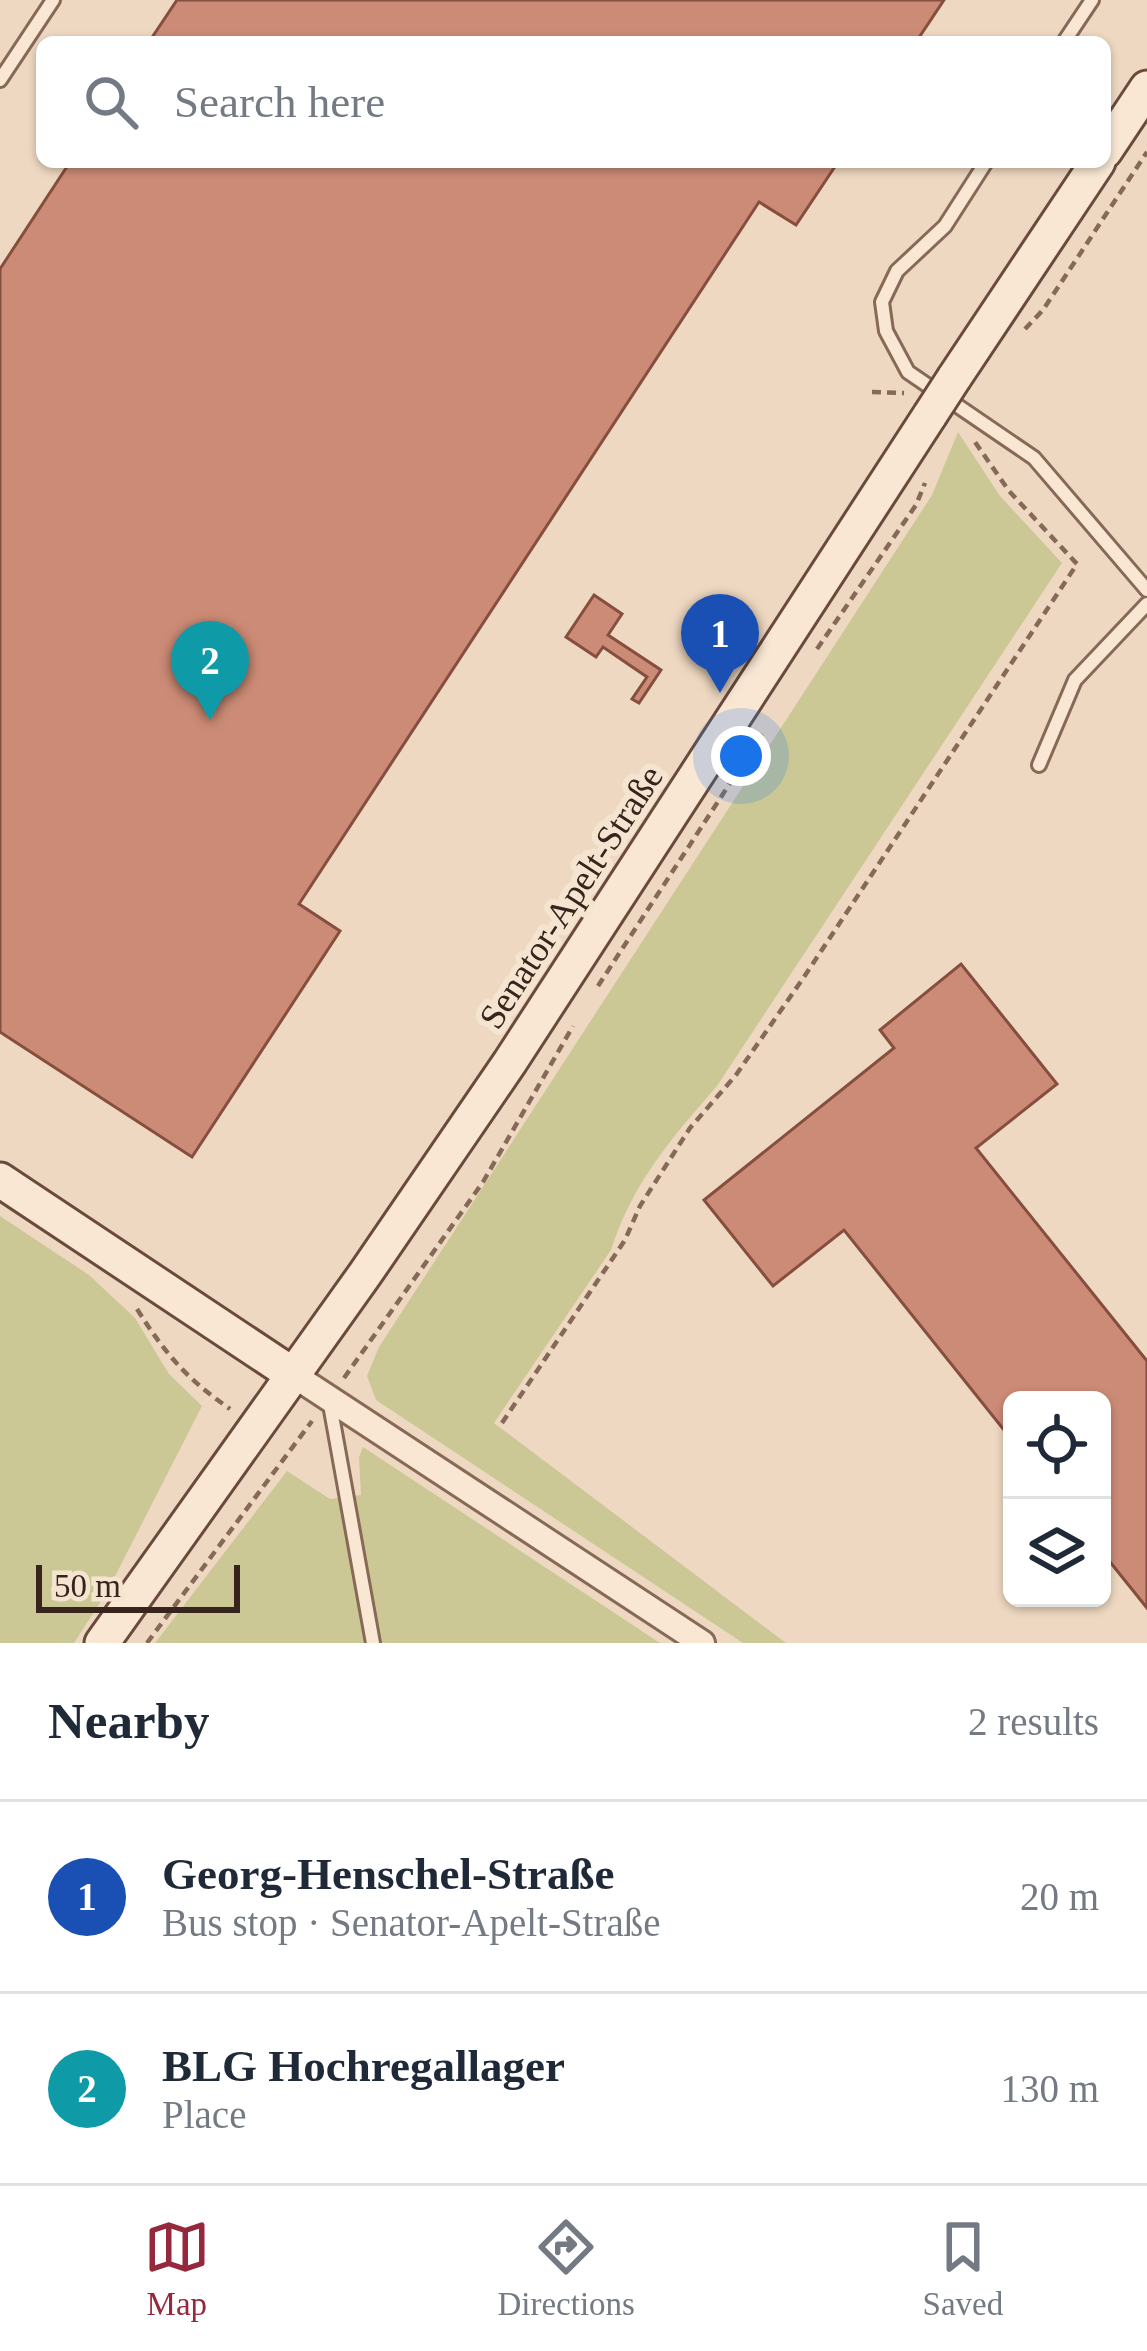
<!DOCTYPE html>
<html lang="en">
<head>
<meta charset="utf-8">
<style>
  :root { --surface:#fff; --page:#f6f6f7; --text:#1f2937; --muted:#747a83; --line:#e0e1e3; --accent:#96283d }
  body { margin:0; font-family:Georgia,serif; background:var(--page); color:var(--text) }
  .controls { position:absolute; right:36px; bottom:36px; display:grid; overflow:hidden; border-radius:18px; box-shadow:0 3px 9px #0004 }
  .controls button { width:108px; height:108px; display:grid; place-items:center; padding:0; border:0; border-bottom:3px solid var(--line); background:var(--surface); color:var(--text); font:60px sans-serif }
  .scale { position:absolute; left:36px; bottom:30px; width:204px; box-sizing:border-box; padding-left:12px; border:6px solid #37251d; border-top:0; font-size:33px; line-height:42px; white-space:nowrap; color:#37251d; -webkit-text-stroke:9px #f5e4d0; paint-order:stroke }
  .you { position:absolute; left:741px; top:756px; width:42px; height:42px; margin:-30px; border:9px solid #fff; border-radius:50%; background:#1a73e8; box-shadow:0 0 0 18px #1a73e833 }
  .badge { display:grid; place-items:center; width:78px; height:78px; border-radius:50%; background:var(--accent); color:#fff; font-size:39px; font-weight:700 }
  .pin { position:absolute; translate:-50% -99px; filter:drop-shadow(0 3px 6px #0008) }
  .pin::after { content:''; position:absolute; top:63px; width:42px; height:36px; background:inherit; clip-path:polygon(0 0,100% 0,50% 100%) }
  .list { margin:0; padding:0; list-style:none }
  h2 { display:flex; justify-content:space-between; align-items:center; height:156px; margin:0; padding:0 48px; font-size:51px }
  h2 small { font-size:39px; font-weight:400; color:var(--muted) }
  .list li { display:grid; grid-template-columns:78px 1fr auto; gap:36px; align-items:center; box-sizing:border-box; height:192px; padding:0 48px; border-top:3px solid var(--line) }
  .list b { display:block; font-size:45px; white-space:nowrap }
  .list p { margin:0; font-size:39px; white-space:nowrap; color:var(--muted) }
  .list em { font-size:39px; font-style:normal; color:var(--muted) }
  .icon { flex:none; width:66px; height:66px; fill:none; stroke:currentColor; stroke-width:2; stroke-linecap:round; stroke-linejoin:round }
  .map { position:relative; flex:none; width:1147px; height:1643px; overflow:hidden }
  .search { position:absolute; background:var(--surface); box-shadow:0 3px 9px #0004; left:36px; right:36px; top:36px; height:132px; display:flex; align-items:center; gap:30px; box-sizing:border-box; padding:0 42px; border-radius:18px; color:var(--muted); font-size:45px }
  .sheet { height:540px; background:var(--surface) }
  nav { display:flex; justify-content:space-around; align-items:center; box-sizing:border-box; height:168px; border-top:3px solid var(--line); background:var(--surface); font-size:33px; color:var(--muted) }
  nav a { display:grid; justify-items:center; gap:6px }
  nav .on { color:var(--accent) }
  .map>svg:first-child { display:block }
  .green { fill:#ccc895 }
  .building { fill:#cc8b76; stroke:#864e3e; stroke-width:3 }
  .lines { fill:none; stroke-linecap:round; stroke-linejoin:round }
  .lane-casing { stroke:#876958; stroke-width:18 }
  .street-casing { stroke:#876958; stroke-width:30 }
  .secondary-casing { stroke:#694a3c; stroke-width:39 }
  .path { stroke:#876958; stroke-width:4.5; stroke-dasharray:9 6; stroke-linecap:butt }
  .lane { stroke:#f9e7d4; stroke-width:12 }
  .street { stroke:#f9e7d4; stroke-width:24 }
  .secondary { stroke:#f9e7d4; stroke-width:33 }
  .secondary-bridge-casing { stroke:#694a3c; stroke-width:39; stroke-linecap:butt }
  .secondary-bridge { stroke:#f9e7d4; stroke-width:33 }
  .labels { text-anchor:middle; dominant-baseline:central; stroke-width:12; stroke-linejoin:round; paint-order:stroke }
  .street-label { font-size:36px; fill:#37251d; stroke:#f5e4d0 }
</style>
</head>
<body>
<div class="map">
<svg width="1147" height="1643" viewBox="0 0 1147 1643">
  <rect width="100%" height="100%" fill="#eed8c1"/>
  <g class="green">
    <path d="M 958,432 L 1000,496 L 1062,563 L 717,1086 C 671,1139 633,1182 611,1250 L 494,1423 L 786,1643 L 743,1643 L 376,1400 L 367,1376 L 379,1347 L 932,495 Z"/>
    <path d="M 0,1216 L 89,1275 L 135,1318 L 169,1374 L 202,1406 L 107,1592 L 74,1643 L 0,1643 Z"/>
    <path d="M 363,1447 L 660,1643 L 155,1643 L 287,1471 L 330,1499 L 361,1495 L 359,1457 Z"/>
  </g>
  <g class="building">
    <path d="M 177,0 L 944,0 L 916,42 L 149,42 Z"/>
    <path d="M 70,162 L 838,162 L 796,225 L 759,202 L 299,904 L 340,931 L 192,1157 L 0,1032 L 0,269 Z"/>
    <path d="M 594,595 L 622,614 L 608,635 L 661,670 L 639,703 L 632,699 L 647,677 L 603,647 L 596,657 L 566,637 Z"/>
    <path d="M 961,964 L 1057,1084 L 976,1148 L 1147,1361 L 1147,1608 L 1102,1552 L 1102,1400 L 1012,1400 L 1012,1440 L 844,1230 L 773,1286 L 704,1200 L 894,1048 L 880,1030 Z"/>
  </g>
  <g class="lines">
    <g class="lane-casing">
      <g id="lane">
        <path d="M 1064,42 L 1092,0"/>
        <path d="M 0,80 L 53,0"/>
        <path d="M 986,162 L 945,226 L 897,271 L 882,302 L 886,331 L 908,372 L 1034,458 L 1147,590"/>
        <path d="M 1039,765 L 1075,680 L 1147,604"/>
        <path d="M 329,1399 L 373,1643"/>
      </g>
    </g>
    <g class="street-casing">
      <path id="street" d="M 292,1374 L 702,1643"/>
    </g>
    <g class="secondary-casing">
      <g id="secondary">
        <path d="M 1105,151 L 1147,88"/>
        <path d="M 954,378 L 1098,162"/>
        <path d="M 0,1180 L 292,1374"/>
        <path d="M 102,1643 L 365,1274 L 510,1062 L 930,415"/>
      </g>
    </g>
    <g class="path">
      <path d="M 1025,329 L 1043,310 L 1147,152"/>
      <path d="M 872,392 L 904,393"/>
      <path d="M 817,649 L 916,505 L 925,483"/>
      <path d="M 598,986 L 762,734"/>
      <path d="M 137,1309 C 166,1355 186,1378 230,1409"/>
      <path d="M 344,1378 L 483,1182 L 573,1026"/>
      <path d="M 502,1423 L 625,1240 L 640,1206 L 690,1128 L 736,1075 L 804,977 L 1077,564 L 1009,491 L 975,442"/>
      <path d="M 147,1643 L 312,1421"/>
    </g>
    <use href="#lane" class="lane"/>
    <use href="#street" class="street"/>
    <use href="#secondary" class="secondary"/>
    <g class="secondary-bridge-casing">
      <path id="secondary-bridge" d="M 930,415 L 954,378"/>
    </g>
    <use href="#secondary-bridge" class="secondary-bridge"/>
  </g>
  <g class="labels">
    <g class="street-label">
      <text transform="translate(571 897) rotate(-57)">Senator-Apelt-Straße</text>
    </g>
  </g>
</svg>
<div class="controls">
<button><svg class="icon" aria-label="locate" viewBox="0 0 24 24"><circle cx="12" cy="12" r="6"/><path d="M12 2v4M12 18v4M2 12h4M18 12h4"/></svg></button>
<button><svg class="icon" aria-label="layers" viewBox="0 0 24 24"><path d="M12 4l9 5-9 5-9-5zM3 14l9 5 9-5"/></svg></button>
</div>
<div class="scale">50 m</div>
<div class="you"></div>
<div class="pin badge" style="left:720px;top:693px;background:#1a4fb4">1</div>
<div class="pin badge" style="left:210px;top:720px;background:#0f9aa8">2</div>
<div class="search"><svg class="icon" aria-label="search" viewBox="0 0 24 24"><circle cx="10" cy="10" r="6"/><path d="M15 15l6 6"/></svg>Search here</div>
</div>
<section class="sheet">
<h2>Nearby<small>2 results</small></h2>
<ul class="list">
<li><span class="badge" style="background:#1a4fb4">1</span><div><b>Georg-Henschel-Straße</b><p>Bus stop · Senator-Apelt-Straße</p></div><em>20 m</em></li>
<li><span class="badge" style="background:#0f9aa8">2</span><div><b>BLG Hochregallager</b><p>Place</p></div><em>130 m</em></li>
</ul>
</section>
<nav>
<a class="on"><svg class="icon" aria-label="map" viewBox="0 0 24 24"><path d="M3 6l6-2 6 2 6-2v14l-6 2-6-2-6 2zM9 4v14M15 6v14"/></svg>Map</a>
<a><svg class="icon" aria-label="directions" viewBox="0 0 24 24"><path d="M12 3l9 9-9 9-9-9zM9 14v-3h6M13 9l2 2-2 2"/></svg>Directions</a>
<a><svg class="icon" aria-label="saved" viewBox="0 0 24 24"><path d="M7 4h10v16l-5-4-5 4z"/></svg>Saved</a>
</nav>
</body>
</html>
